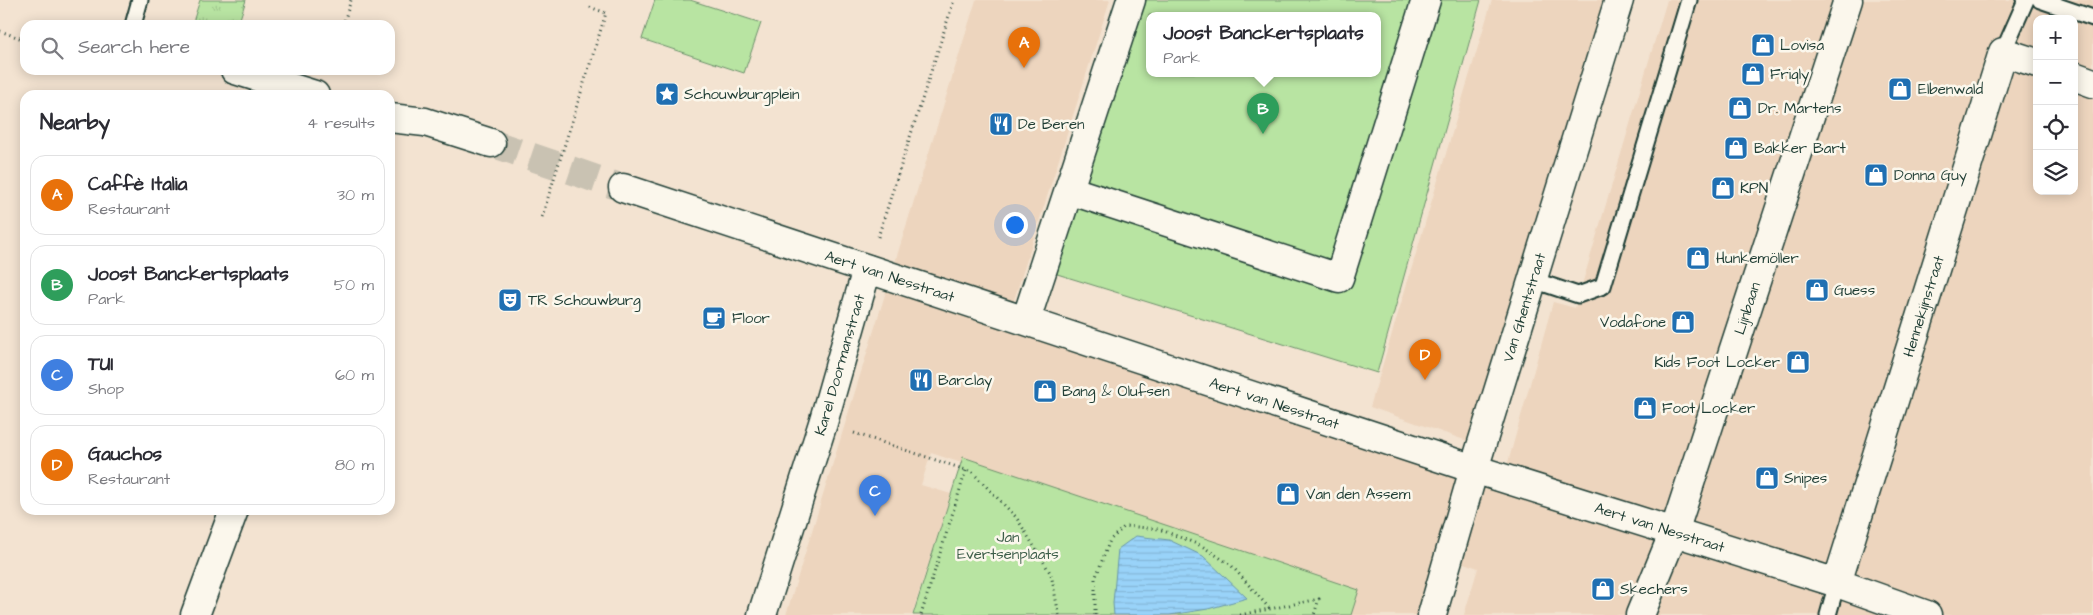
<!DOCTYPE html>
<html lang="en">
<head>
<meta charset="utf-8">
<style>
  :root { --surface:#fff; --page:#f7f7f7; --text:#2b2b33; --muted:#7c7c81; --line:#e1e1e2; --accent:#1f6fb2 }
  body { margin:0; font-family:"Architects Daughter",sans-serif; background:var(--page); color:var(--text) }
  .controls { position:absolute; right:15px; top:15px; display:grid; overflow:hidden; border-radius:10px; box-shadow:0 2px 12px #0003 }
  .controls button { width:45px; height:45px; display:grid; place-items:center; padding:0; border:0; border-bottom:1px solid var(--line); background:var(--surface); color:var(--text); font:25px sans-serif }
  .you { position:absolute; left:1014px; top:224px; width:18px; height:18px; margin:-12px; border:4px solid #fff; border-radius:50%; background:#1a73e8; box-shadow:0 0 0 8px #1a73e833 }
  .badge { display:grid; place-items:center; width:32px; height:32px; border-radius:50%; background:var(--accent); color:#fff; font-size:16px; font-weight:700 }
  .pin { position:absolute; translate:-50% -41px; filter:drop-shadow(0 1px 2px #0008) }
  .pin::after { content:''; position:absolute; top:26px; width:18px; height:15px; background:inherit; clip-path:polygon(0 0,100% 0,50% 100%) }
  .popup { position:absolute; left:1146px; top:12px; width:235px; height:65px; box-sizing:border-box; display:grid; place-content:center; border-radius:10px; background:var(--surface); filter:drop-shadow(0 1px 4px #0005); font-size:16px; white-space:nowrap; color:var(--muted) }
  .popup b { font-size:19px; color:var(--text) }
  .popup::after { content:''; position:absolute; left:50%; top:100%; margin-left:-10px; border:10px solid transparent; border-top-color:var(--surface) }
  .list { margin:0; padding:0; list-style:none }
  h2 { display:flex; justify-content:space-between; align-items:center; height:65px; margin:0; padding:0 20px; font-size:21px }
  h2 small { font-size:16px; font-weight:400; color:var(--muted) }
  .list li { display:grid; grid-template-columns:32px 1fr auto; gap:15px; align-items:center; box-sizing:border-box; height:80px; margin:0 10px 10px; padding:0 10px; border:1px solid var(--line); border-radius:15px }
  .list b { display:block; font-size:19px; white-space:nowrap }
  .list p { margin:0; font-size:16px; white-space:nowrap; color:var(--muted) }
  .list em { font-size:16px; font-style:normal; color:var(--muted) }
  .icon { flex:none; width:28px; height:28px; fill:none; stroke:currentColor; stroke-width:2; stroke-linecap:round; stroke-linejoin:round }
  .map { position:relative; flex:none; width:2093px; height:615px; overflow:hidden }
  .search { position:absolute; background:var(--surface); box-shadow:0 2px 12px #0003; left:20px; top:20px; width:375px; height:55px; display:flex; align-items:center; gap:12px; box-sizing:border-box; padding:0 18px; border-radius:15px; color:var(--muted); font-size:19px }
  .panel { position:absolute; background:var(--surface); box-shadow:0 2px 12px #0003; left:20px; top:90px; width:375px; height:425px; border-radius:15px }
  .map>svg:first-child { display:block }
  .built { fill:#edd5be; fill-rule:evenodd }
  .grass { fill:url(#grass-tufts); stroke:#6c906b }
  .park { fill:#b8e4a2; stroke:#6c906b; fill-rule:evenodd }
  .water { fill:url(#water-rules); stroke:#6897aa }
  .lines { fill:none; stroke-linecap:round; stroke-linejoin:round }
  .street-tunnel { stroke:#c9c2b2; stroke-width:28; stroke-dasharray:28 14; stroke-linecap:butt }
  .lane-casing { stroke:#1f3d34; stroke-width:19 }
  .street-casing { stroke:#1f3d34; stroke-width:31 }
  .path { stroke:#1f3d34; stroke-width:3; stroke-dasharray:1 4; stroke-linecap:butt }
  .lane { stroke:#fbf7ec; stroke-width:15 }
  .street { stroke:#fbf7ec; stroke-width:28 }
  .labels { text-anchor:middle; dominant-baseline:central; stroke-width:5; stroke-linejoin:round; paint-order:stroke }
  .poi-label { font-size:15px; fill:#1f3d34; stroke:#fbf7ec; text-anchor:start }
  .street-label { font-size:15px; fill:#1f3d34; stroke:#fbf7ec }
  .park-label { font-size:15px; fill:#3e5e4a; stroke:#fbf7ec }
</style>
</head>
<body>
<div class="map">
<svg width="2093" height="615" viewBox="0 0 2093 615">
  <defs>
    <pattern id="grass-tufts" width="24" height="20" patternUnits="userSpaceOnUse" patternTransform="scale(1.25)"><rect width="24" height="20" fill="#b8e4a2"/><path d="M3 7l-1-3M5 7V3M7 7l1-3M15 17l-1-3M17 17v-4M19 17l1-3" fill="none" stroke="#9ec48c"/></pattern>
    <pattern id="water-rules" width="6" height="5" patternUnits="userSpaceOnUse" patternTransform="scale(1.25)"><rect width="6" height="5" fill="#99d3f9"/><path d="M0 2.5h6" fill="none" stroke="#83b6d6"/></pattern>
  </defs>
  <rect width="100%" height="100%" fill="#f3e3d1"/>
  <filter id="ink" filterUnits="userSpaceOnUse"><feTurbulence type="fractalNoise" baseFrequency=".02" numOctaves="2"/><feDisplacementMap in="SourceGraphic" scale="10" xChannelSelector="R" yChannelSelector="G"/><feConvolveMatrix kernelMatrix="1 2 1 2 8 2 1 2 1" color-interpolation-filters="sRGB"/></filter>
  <g filter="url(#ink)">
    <g class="built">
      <path d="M 976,0 L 1110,0 L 1005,328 L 1502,484 L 1553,302 L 1575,308 L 1667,0 L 2093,0 L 2093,615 L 1464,615 L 1478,568 L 1438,554 L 1419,615 L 1322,615 L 1332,585 L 931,453 L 921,485 L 951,494 L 912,615 L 786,615 ZM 2037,19 L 2074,19 L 2074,191 L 2037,191 Z"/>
      <path d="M 1492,0 L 1609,0 L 1476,444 L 1370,407 Z"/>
    </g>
    <path class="grass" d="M 200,0 L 246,0 L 238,25 L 192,25 Z"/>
    <g class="park">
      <path d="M 655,0 L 690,0 L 761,23 L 744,73 L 642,39 Z"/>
      <path d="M 1125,0 L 1481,0 L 1377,373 L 1041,269 ZM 1149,15 L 1377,15 L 1377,73 L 1149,73 Z"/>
      <path d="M 963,457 L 1359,590 L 1351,615 L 913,615 Z"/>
    </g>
    <path class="water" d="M 1136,536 L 1169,540 L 1203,556 L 1247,598 L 1208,609 L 1170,615 L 1114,615 L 1113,603 L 1118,549 Z"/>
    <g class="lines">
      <path class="street-tunnel" d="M 491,143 L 623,188"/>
      <g class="lane-casing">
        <g id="lane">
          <path d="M 2040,0 L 2093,18"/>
          <path d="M 133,25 L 140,0"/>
          <path d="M 2003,52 L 2026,0"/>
          <path d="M 1533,280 L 1578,295 L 1603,286 L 1689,0"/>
          <path d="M 1828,615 L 1837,583"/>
        </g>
      </g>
      <g class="street-casing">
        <g id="street">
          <path d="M 235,70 L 315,95"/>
          <path d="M 2074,76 L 2093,83"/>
          <path d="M 390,118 L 425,122 L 491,143"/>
          <path id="s1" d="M 623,188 L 1474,469 L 1837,583 L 1927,615"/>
          <path d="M 1069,190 L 1339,278 L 1426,0"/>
          <path d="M 1026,320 L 1131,0"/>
          <path id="s2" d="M 1837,583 L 2003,52 L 2037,63"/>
          <path d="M 195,615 L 234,510"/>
          <path id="s3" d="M 762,615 L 823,423 L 867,269"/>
          <path id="s4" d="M 1432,615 L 1474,469 L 1619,0"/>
          <path id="s5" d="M 1640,615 L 1674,532 L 1848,0"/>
        </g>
      </g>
      <g class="path">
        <path d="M 343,25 L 351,0"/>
        <path d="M 0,31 L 25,40"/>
        <path d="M 542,217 L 606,13 L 587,6"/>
        <path d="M 878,237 L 954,0"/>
        <path d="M 854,433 L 972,472 L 1016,517 L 1051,574 L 1059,615"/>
        <path d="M 921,615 L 966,470"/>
        <path d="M 1095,615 L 1095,579 L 1110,540 L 1125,526 L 1159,529 L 1202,546 L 1231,565 L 1270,609"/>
        <path d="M 1240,615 L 1319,599 L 1314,615"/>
      </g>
      <use href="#lane" class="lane"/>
      <use href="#street" class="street"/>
    </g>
  </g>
  <defs>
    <g id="shop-square" transform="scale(1.25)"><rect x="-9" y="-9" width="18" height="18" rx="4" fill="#1f6fb2" stroke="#fbf7ec"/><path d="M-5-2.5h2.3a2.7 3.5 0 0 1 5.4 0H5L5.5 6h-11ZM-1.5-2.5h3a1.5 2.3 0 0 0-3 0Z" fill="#fff"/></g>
    <g id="sight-square" transform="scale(1.25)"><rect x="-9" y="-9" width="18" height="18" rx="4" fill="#1f6fb2" stroke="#fbf7ec"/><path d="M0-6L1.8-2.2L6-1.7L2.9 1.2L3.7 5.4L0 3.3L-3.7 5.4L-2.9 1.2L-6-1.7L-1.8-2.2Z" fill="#fff"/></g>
    <g id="restaurant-square" transform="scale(1.25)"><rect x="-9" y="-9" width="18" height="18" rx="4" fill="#1f6fb2" stroke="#fbf7ec"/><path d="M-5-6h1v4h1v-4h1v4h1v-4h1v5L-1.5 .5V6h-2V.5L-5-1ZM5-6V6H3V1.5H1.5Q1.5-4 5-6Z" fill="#fff"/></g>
    <g id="theatre-square" transform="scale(1.25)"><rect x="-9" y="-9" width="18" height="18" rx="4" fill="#1f6fb2" stroke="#fbf7ec"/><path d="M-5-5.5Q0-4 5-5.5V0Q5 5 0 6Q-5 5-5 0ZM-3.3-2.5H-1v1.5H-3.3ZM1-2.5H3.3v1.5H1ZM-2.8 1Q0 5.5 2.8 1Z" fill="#fff"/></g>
    <g id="cafe-square" transform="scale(1.25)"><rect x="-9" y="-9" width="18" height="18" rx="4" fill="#1f6fb2" stroke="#fbf7ec"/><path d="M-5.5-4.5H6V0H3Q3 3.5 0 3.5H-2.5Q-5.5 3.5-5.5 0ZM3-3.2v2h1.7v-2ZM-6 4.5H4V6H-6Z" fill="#fff"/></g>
  </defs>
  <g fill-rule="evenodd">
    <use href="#shop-square" x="1763" y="45"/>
    <use href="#shop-square" x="1753" y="74"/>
    <use href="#shop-square" x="1900" y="89"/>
    <use href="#sight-square" x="667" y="94"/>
    <use href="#shop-square" x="1740" y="108"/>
    <use href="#restaurant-square" x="1001" y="124"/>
    <use href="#shop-square" x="1736" y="148"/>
    <use href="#shop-square" x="1876" y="175"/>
    <use href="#shop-square" x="1723" y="188"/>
    <use href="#shop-square" x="1698" y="258"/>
    <use href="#shop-square" x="1817" y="290"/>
    <use href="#theatre-square" x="510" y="300"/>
    <use href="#cafe-square" x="714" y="318"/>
    <use href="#shop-square" x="1683" y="322"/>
    <use href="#shop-square" x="1798" y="362"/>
    <use href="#restaurant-square" x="921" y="380"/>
    <use href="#shop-square" x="1045" y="391"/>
    <use href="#shop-square" x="1645" y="408"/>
    <use href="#shop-square" x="1767" y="478"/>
    <use href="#shop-square" x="1288" y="494"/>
    <use href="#shop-square" x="1603" y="589"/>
  </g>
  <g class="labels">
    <g class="poi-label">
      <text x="1780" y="45">Lovisa</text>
      <text x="1770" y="74">Friqly</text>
      <text x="1918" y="89">Elbenwald</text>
      <text x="684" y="94">Schouwburgplein</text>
      <text x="1758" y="108">Dr. Martens</text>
      <text x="1018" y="124">De Beren</text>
      <text x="1754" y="148">Bakker Bart</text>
      <text x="1894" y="175">Donna Guy</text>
      <text x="1740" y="188">KPN</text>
      <text x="1716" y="258">Hunkemöller</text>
      <text x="1834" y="290">Guess</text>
      <text x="528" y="300">TR Schouwburg</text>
      <text x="732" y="318">Floor</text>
      <text x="1666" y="322" text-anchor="end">Vodafone</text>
      <text x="1780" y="362" text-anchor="end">Kids Foot Locker</text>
      <text x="938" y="380">Barclay</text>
      <text x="1062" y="391">Bang &amp; Olufsen</text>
      <text x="1662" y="408">Foot Locker</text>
      <text x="1784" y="478">Snipes</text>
      <text x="1306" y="494">Van den Assem</text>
      <text x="1620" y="589">Skechers</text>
    </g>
    <g class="street-label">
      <text stroke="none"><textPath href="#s1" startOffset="281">Aert van Nesstraat</textPath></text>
      <text stroke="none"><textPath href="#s2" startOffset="290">Hennekijnstraat</textPath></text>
      <text stroke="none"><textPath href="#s4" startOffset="321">Van Ghentstraat</textPath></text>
      <text stroke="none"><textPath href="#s5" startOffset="325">Lijnbaan</textPath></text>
      <text stroke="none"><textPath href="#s3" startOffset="262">Karel Doormanstraat</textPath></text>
      <text stroke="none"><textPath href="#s1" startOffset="686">Aert van Nesstraat</textPath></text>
      <text stroke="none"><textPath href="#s1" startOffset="1091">Aert van Nesstraat</textPath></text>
    </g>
    <g class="park-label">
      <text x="1008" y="537">Jan<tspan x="1008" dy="17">Evertsenplaats</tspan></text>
    </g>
  </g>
</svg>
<div class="controls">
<button>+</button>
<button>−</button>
<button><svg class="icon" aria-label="locate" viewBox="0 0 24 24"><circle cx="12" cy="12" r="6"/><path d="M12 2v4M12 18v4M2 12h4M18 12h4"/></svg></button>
<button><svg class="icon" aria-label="layers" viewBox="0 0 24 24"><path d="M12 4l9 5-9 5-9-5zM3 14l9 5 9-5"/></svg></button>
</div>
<div class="you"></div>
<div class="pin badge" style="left:1024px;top:68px;background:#e8710a">A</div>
<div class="pin badge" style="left:1263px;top:134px;background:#2e9e5b">B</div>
<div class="popup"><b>Joost Banckertsplaats</b>Park</div>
<div class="pin badge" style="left:875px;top:516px;background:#3f7fe0">C</div>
<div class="pin badge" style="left:1425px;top:380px;background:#e8710a">D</div>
<div class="search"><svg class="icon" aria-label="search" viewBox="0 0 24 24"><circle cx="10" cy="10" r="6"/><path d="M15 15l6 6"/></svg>Search here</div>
<section class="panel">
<h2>Nearby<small>4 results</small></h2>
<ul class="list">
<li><span class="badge" style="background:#e8710a">A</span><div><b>Caffè Italia</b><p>Restaurant</p></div><em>30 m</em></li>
<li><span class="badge" style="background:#2e9e5b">B</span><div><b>Joost Banckertsplaats</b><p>Park</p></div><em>50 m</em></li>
<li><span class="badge" style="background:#3f7fe0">C</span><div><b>TUI</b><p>Shop</p></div><em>60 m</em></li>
<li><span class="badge" style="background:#e8710a">D</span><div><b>Gauchos</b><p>Restaurant</p></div><em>80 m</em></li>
</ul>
</section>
</div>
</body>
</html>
